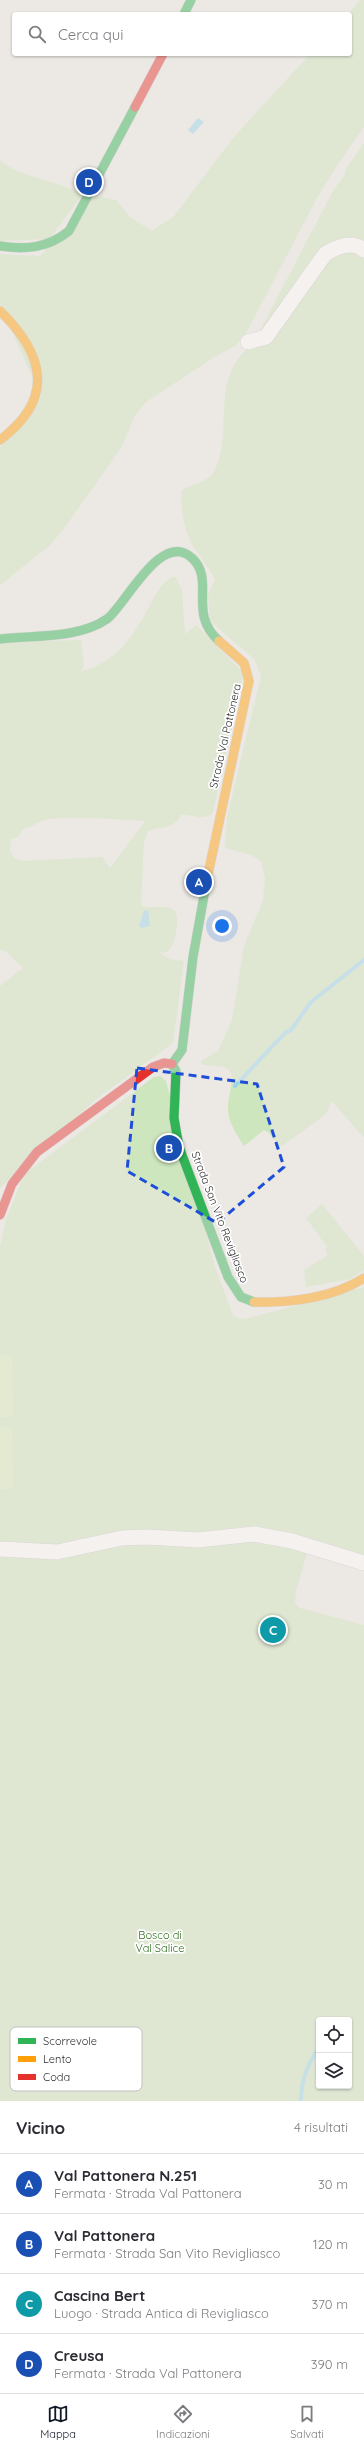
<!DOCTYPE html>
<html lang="it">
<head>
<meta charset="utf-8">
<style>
  :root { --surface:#fff; --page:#f2f2f3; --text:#2b2b33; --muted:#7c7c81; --line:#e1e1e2; --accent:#111827 }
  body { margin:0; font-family:Quicksand,sans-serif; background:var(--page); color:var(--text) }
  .controls { position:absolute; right:12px; bottom:12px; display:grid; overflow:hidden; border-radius:4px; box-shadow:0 1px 3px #0004 }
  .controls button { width:36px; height:36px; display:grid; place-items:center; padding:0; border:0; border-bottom:1px solid var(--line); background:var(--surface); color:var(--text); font:20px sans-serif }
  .you { position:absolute; left:222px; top:926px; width:14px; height:14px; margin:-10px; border:3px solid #fff; border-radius:50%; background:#1a73e8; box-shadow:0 0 0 6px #1a73e833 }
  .badge { display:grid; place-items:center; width:26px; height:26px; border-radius:50%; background:var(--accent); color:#fff; font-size:13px; font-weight:700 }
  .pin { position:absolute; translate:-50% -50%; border:2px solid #fff; box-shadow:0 1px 4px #0006 }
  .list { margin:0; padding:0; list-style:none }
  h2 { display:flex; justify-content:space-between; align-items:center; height:52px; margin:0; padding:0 16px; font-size:17px }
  h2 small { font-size:13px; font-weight:400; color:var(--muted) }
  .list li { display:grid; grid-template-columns:26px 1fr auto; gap:12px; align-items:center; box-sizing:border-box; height:60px; padding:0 16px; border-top:1px solid var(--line) }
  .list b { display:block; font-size:15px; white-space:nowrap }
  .list p { margin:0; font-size:13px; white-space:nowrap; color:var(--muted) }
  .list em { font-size:13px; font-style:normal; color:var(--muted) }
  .icon { flex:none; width:22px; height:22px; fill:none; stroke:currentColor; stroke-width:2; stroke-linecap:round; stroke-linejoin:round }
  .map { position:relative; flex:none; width:364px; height:2101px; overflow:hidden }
  .search { position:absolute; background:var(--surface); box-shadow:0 1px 3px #0004; left:12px; right:12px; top:12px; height:44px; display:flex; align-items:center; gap:10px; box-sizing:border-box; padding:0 14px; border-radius:4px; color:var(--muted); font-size:15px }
  .sheet { height:292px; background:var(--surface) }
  nav { display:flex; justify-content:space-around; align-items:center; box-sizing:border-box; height:56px; border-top:1px solid var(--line); background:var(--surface); font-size:11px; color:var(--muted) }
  nav a { display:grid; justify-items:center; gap:2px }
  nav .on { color:var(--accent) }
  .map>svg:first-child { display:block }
  .green { fill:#cee6be; fill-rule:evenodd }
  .pitch { fill:#d9eabb }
  .water { fill:#99d6ec }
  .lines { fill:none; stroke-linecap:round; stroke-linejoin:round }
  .stream { stroke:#99d6ec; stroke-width:4 }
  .street-casing { stroke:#c5c4c5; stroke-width:16 }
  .fast-casing { stroke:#c5c4c5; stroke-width:10 }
  .slow-casing { stroke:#c5c4c5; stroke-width:10 }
  .jam-casing { stroke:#c5c4c5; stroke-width:10 }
  .street { stroke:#fcfcfb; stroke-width:15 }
  .fast { stroke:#30b455; stroke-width:9 }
  .slow { stroke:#ff9f0a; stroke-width:9 }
  .jam { stroke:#e5322d; stroke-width:9 }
  .marked { fill:none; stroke:#1d4ed8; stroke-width:3; stroke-dasharray:8 5; stroke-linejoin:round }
  .labels { text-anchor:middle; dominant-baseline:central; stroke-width:3.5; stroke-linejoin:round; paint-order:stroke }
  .street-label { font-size:11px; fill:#2e2e2e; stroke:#fff }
  .park-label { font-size:11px; fill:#2c6e1b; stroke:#fff }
  .key { fill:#fff; stroke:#c0c0c0; stroke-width:1 }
  .key-label { font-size:11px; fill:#2e2e2e }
</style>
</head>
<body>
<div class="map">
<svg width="364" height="2101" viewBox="0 0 364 2101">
  <rect width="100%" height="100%" fill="#ece8e4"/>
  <g class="green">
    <path d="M 360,0 L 364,0 L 364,127 L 336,167 L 316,200 L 244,337 L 235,346 L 216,356 L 146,402 L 134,417 L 123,444 L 110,464 L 63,530 L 49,546 L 0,585 L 0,447 L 41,397 L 0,304 L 0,254 L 40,256 L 95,196 L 116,200 L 130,217 L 152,231 L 174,216 L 233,138 L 310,54 L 350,54 L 350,14 L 348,14 Z"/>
    <path d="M 364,143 L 364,1138 L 332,1101 L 326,1114 L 285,1144 L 279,1146 L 269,1133 L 264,1130 L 244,1146 C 237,1135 228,1122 228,1109 C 227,1098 236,1079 229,1070 C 225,1065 209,1066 202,1065 L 201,1061 L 218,1051 L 232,1020 L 244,946 L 263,900 L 265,878 L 261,861 L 251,855 L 225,848 L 227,817 L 261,676 L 254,659 L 210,621 L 208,593 L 215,580 C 209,567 200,558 193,546 C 184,530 181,509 181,492 C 191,482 208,484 215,470 C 234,431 209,374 252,346 L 333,191 L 345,174 L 345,170 Z"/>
    <path d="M 0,160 C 14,175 63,183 83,194 L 49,239 L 0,241 Z"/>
    <path d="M 172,577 L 176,577 L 182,590 L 185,634 L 196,625 L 244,673 L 213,812 C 203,823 193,813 181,815 C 174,829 162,826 148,831 L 144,842 L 141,905 L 143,907 C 151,908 167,905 174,910 C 181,915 175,947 168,951 C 166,953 162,952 159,952 L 169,959 L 184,961 L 173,1043 L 95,1100 L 0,1188 L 0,986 L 23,968 L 5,951 L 0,950 L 0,642 L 81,640 L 84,666 L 81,671 C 114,664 133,637 148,609 C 155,596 159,585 172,577 ZM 93,818 L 145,821 L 110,868 L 102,857 L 21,861 L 13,857 L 10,849 L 11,839 L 18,837 L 23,829 C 33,827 38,821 49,819 C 63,817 78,818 93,818 Z"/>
    <path d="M 160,1076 L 166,1081 L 215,1267 L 233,1315 L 240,1319 L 249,1318 L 364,1287 L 364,1559 L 292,1538 L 73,1545 L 0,1543 L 0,1247 L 6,1219 L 24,1174 L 154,1077 Z"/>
    <path d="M 322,1204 L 364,1256 L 364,1270 L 350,1279 L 306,1287 L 304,1270 L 328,1255 L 325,1249 L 327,1247 L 306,1218 Z"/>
    <path d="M 239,1539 L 308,1550 L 296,1591 L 295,1603 L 300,1608 L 364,1625 L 364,2101 L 0,2101 L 0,1552 ZM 319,2020 L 349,2020 L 349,2086 L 319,2086 Z"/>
  </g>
  <g class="pitch">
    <path d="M 0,1355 L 12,1355 L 13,1417 L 0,1417 Z"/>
    <path d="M 0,1427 L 12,1427 L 13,1489 L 0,1489 Z"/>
  </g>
  <g class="water">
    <path d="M 198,118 L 204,122 L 193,134 L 188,130 Z"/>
    <path d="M 148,910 L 150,926 L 142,928 L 139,926 L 144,911 Z"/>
  </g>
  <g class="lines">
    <g class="stream">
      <path d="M 235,1086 L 285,1033 L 291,1030 L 311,1002 L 364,960"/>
      <path d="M 301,2101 C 301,2082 306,2068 316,2052"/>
    </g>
    <g class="street-casing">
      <g id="street">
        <path d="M 248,342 L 266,337 L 325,254 C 337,247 351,240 364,250"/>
        <path d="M 0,1549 L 57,1552 L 122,1538 L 148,1537 L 198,1540 L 254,1534 L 292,1541 L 364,1563"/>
      </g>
    </g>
    <g class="fast-casing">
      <g id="fast">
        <path d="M 184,14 L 191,0"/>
        <path d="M 0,246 C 26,250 48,248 69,231 L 135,107"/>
        <path d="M 0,639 C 33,635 78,639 107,619 C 125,606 161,529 192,558 C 216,580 187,613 219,641"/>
        <path d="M 172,1064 L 182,1050 L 193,957 L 207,879"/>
        <path d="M 172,1064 L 176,1071 L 174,1118 L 179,1147 L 228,1277 L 241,1297 L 254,1302"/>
      </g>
    </g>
    <g class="slow-casing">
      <g id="slow">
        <path d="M 0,311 C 45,355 55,399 0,440"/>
        <path d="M 207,879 L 249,681 L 244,663 L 219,641"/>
        <path d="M 254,1302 C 289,1303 334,1298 364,1278"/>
      </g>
    </g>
    <g class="jam-casing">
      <g id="jam">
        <path d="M 135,107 L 163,54"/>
        <path d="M 0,1215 L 12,1184 L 37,1152 L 153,1067 L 164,1063 L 172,1064"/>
      </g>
    </g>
    <use href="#street" class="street"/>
    <use href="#fast" class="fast"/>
    <use href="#slow" class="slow"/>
    <use href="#jam" class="jam"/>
  </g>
  <path d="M0 0H364V2101H0ZM 137,1068 L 257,1084 L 284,1167 L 217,1223 L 127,1171 Z" fill="#ece8e4" fill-opacity=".55" fill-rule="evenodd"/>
  <path class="marked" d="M 137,1068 L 257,1084 L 284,1167 L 217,1223 L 127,1171 Z"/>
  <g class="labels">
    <g class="street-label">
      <text transform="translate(225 736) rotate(-77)">Strada Val Pattonera</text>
      <text transform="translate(220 1217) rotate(69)">Strada San Vito Revigliasco</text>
    </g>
    <g class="park-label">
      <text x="160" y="1935">Bosco di<tspan x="160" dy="13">Val Salice</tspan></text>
    </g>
  </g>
  <rect x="10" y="2027" width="132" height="64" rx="6" class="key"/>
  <rect x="18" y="2038" width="18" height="6" fill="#30b455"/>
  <rect x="18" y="2056" width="18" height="6" fill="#ff9f0a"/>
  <rect x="18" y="2074" width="18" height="6" fill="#e5322d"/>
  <g class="key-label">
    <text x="43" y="2045">Scorrevole</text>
    <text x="43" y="2063">Lento</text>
    <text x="43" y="2081">Coda</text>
  </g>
</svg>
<div class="controls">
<button><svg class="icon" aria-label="locate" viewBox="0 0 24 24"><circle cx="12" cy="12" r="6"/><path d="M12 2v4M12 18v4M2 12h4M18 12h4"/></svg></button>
<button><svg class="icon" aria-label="layers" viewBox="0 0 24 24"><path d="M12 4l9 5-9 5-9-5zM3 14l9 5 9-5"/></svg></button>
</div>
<div class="you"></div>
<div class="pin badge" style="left:199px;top:882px;background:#1a4fb4">A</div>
<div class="pin badge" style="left:169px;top:1148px;background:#1a4fb4">B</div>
<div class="pin badge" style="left:273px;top:1630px;background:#0f9aa8">C</div>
<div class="pin badge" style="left:89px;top:182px;background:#1a4fb4">D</div>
<div class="search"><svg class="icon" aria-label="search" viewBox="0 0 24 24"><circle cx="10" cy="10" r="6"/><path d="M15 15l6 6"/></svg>Cerca qui</div>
</div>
<section class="sheet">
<h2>Vicino<small>4 risultati</small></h2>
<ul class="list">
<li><span class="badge" style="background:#1a4fb4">A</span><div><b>Val Pattonera N.251</b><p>Fermata · Strada Val Pattonera</p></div><em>30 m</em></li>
<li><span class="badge" style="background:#1a4fb4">B</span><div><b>Val Pattonera</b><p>Fermata · Strada San Vito Revigliasco</p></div><em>120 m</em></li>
<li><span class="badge" style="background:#0f9aa8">C</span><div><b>Cascina Bert</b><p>Luogo · Strada Antica di Revigliasco</p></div><em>370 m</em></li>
<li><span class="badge" style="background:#1a4fb4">D</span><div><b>Creusa</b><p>Fermata · Strada Val Pattonera</p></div><em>390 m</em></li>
</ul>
</section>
<nav>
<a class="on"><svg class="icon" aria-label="map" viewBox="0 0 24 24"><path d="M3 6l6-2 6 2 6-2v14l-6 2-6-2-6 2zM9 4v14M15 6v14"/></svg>Mappa</a>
<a><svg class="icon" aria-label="directions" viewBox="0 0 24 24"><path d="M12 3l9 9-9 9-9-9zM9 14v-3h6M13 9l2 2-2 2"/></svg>Indicazioni</a>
<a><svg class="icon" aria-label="saved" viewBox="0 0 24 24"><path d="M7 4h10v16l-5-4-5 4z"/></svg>Salvati</a>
</nav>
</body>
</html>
